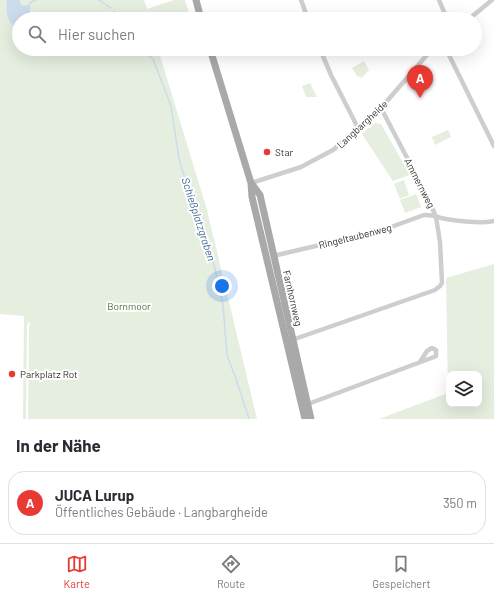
<!DOCTYPE html>
<html lang="de">
<head>
<meta charset="utf-8">
<style>
  :root { --surface:#fff; --page:#f2f2f3; --text:#2b2b33; --muted:#7c7c81; --line:#e1e1e2; --accent:#e83933 }
  body { margin:0; font-family:Barlow,sans-serif; background:var(--page); color:var(--text) }
  .controls { position:absolute; right:12px; bottom:12px; display:grid; overflow:hidden; border-radius:8px; box-shadow:0 4px 16px #0002 }
  .controls button { width:36px; height:36px; display:grid; place-items:center; padding:0; border:0; border-bottom:1px solid var(--line); background:var(--surface); color:var(--text); font:20px sans-serif }
  .you { position:absolute; left:222px; top:286px; width:14px; height:14px; margin:-10px; border:3px solid #fff; border-radius:50%; background:#1a73e8; box-shadow:0 0 0 6px #1a73e833 }
  .badge { display:grid; place-items:center; width:26px; height:26px; border-radius:50%; background:var(--accent); color:#fff; font-size:13px; font-weight:700 }
  .pin { position:absolute; translate:-50% -33px; filter:drop-shadow(0 1px 2px #0008) }
  .pin::after { content:''; position:absolute; top:21px; width:14px; height:12px; background:inherit; clip-path:polygon(0 0,100% 0,50% 100%) }
  .list { margin:0; padding:0; list-style:none }
  h2 { display:flex; justify-content:space-between; align-items:center; height:52px; margin:0; padding:0 16px; font-size:17px }
  h2 small { font-size:13px; font-weight:400; color:var(--muted) }
  .list li { display:grid; grid-template-columns:26px 1fr auto; gap:12px; align-items:center; box-sizing:border-box; height:64px; margin:0 8px 8px; padding:0 8px; border:1px solid var(--line); border-radius:16px }
  .list b { display:block; font-size:15px; white-space:nowrap }
  .list p { margin:0; font-size:13px; white-space:nowrap; color:var(--muted) }
  .list em { font-size:13px; font-style:normal; color:var(--muted) }
  .icon { flex:none; width:22px; height:22px; fill:none; stroke:currentColor; stroke-width:2; stroke-linecap:round; stroke-linejoin:round }
  .map { position:relative; flex:none; width:494px; height:419px; overflow:hidden }
  .search { position:absolute; background:var(--surface); box-shadow:0 4px 16px #0002; left:12px; right:12px; top:12px; height:44px; display:flex; align-items:center; gap:10px; box-sizing:border-box; padding:0 14px; border-radius:22px; color:var(--muted); font-size:15px }
  .sheet { height:124px; background:var(--surface) }
  nav { display:flex; justify-content:space-around; align-items:center; box-sizing:border-box; height:56px; border-top:1px solid var(--line); background:var(--surface); font-size:11px; color:var(--muted) }
  nav a { display:grid; justify-items:center; gap:2px }
  nav .on { color:var(--accent) }
  .map>svg:first-child { display:block }
  .green { fill:#e5eedf; fill-rule:evenodd }
  .water { fill:#cbdced }
  .lines { fill:none; stroke-linecap:round; stroke-linejoin:round }
  .stream { stroke:#cbdced; stroke-width:1.5 }
  .minor { stroke:#cecece; stroke-width:4.5 }
  .primary { stroke:#a9a9a9; stroke-width:7 }
  .poi-dot { fill:#e83933; stroke:#fff; stroke-width:1.5 }
  .labels { text-anchor:middle; dominant-baseline:central; stroke-width:4; stroke-linejoin:round; paint-order:stroke }
  .street-label { font-size:10px; fill:#313131; stroke:#fff }
  .poi-label { font-size:10px; fill:#313131; stroke:#fff; text-anchor:start }
  .park-label { font-size:10px; fill:#4e6e3d; stroke:#fff }
  .water-label { font-size:11px; font-style:italic; fill:#3d6995; stroke:#fff }
</style>
</head>
<body>
<div class="map">
<svg width="494" height="419" viewBox="0 0 494 419">
  <rect width="100%" height="100%" fill="#fff"/>
  <g class="green">
    <path d="M 0,0 L 7,0 L 7,13 L 14,26 L 19,28 L 19,49 L 158,49 L 207,210 L 257,419 L 28,419 L 29,326 L 30,322 L 29,321 L 27,326 L 26,419 L 23,419 L 24,316 L 0,314 Z"/>
    <path d="M 20,0 L 144,0 L 147,9 L 174,0 L 185,0 L 191,19 L 31,19 L 30,6 L 23,7 L 21,4 Z"/>
    <path d="M 364,61 L 369,70 L 362,78 L 357,76 L 352,68 Z"/>
    <path d="M 310,83 L 317,97 L 306,97 L 302,86 Z"/>
    <path d="M 375,123 L 381,124 L 410,175 L 393,181 L 362,134 Z"/>
    <path d="M 448,130 L 451,137 L 435,145 L 432,137 Z"/>
    <path d="M 404,180 L 409,195 L 400,199 L 394,184 Z"/>
    <path d="M 416,194 L 421,207 L 405,213 L 400,200 Z"/>
    <path d="M 494,264 L 494,419 L 379,419 L 448,393 L 446,278 ZM 449,374 L 479,374 L 479,404 L 449,404 Z"/>
  </g>
  <path class="water" d="M 7,0 L 20,0 L 21,4 L 23,6 L 28,5 L 30,6 L 31,19 L 19,19 L 19,28 C 6,24 6,12 7,0 Z"/>
  <g class="lines">
    <g class="stream">
      <path d="M 99,0 L 111,8"/>
      <path d="M 29,6 L 31,2 L 36,0"/>
      <path d="M 114,11 L 120,19"/>
      <path d="M 140,49 L 153,59 L 171,106 L 179,159 L 189,192 L 206,234 L 215,269 L 223,305 L 227,355 L 235,376 L 249,419"/>
    </g>
    <g class="minor">
      <path d="M 301,0 L 308,19"/>
      <path d="M 439,0 L 447,19"/>
      <path d="M 469,19 L 492,0"/>
      <path d="M 320,49 L 331,75 L 358,128"/>
      <path d="M 446,49 L 494,146"/>
      <path d="M 251,183 L 301,167 L 333,150 L 381,108 L 432,49"/>
      <path d="M 273,256 L 380,231 L 424,215 C 432,214 439,218 446,219 C 459,221 482,224 494,221"/>
      <path d="M 292,340 L 435,290 L 440,286 L 442,283 L 440,242 L 436,217 L 427,196 L 381,108"/>
      <path d="M 308,404 L 434,357 L 436,356 L 436,350 L 432,348 L 427,351 L 420,362"/>
    </g>
    <g class="primary">
      <path d="M 196,0 L 201,19"/>
      <path d="M 210,49 L 251,183 L 252,197 L 305,419"/>
      <path d="M 252,184 L 260,195 L 311,419"/>
    </g>
  </g>
  <g class="poi-dot">
    <circle cx="267" cy="152" r="4"/>
    <circle cx="12" cy="374" r="4"/>
  </g>
  <g class="labels">
    <g class="street-label">
      <text transform="translate(362 124) rotate(-43)">Langbargheide</text>
      <text transform="translate(420 183) rotate(63)">Ammernweg</text>
      <text transform="translate(355 236) rotate(-14)">Ringeltaubenweg</text>
      <text transform="translate(293 298) rotate(77)">Farnhornweg</text>
    </g>
    <g class="poi-label">
      <text x="275" y="152">Star</text>
      <text x="20" y="374">Parkplatz Rot</text>
    </g>
    <g class="park-label">
      <text x="129" y="306">Bornmoor</text>
    </g>
    <g class="water-label">
      <text transform="translate(199 219) rotate(72)">Schießplatzgraben</text>
    </g>
  </g>
</svg>
<div class="controls">
<button><svg class="icon" aria-label="layers" viewBox="0 0 24 24"><path d="M12 4l9 5-9 5-9-5zM3 14l9 5 9-5"/></svg></button>
</div>
<div class="you"></div>
<div class="pin badge" style="left:420px;top:98px">A</div>
<div class="search"><svg class="icon" aria-label="search" viewBox="0 0 24 24"><circle cx="10" cy="10" r="6"/><path d="M15 15l6 6"/></svg>Hier suchen</div>
</div>
<section class="sheet">
<h2>In der Nähe<small></small></h2>
<ul class="list">
<li><span class="badge">A</span><div><b>JUCA Lurup</b><p>Öffentliches Gebäude · Langbargheide</p></div><em>350 m</em></li>
</ul>
</section>
<nav>
<a class="on"><svg class="icon" aria-label="map" viewBox="0 0 24 24"><path d="M3 6l6-2 6 2 6-2v14l-6 2-6-2-6 2zM9 4v14M15 6v14"/></svg>Karte</a>
<a><svg class="icon" aria-label="directions" viewBox="0 0 24 24"><path d="M12 3l9 9-9 9-9-9zM9 14v-3h6M13 9l2 2-2 2"/></svg>Route</a>
<a><svg class="icon" aria-label="saved" viewBox="0 0 24 24"><path d="M7 4h10v16l-5-4-5 4z"/></svg>Gespeichert</a>
</nav>
</body>
</html>
